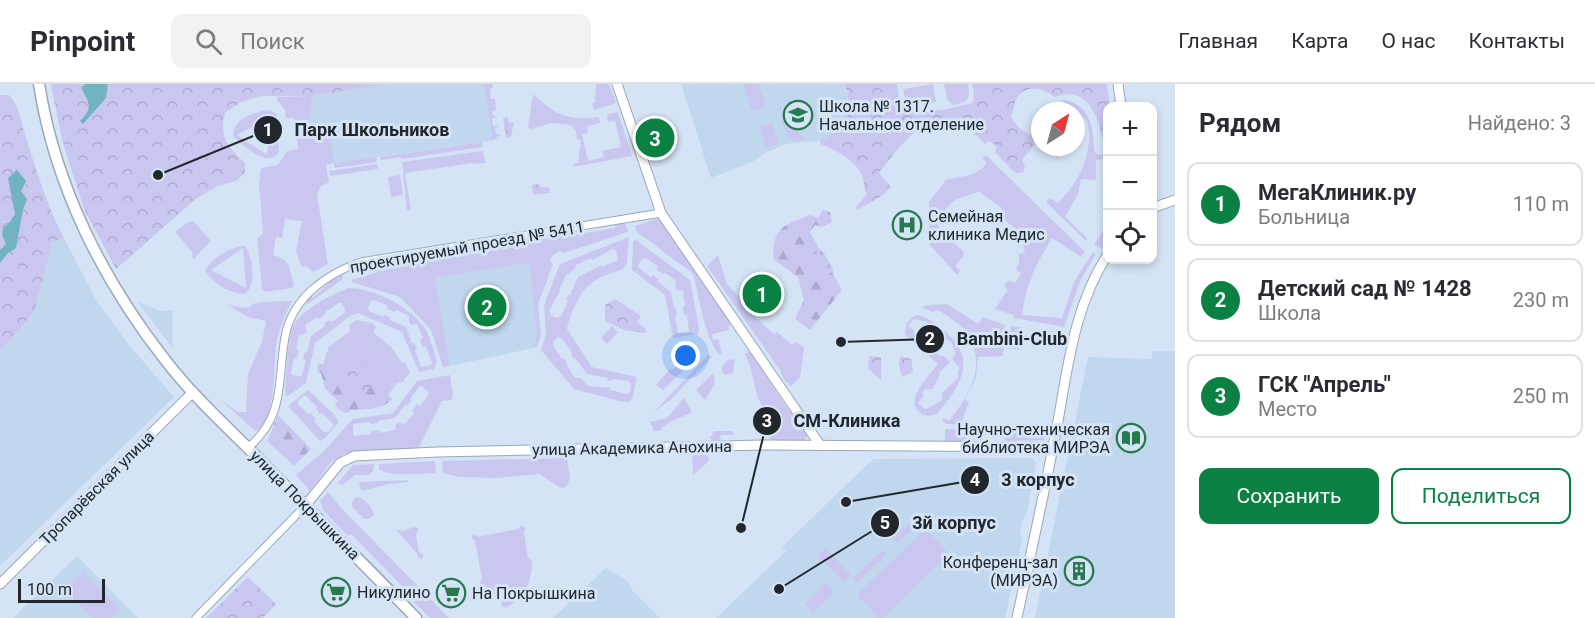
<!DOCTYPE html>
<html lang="ru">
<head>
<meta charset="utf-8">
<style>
  :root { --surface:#fff; --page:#f2f2f3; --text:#2b2b33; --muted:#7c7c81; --line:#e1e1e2; --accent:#0b8043 }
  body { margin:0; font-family:Roboto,sans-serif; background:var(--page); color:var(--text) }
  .controls { position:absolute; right:18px; top:18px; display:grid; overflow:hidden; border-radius:12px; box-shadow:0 3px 9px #0003 }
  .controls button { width:54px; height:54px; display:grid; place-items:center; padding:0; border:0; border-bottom:2px solid var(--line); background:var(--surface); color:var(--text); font:30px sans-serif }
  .compass { position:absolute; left:1031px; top:18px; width:54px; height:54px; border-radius:50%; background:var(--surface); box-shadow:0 3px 9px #0003; rotate:36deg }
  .scale { position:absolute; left:18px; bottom:15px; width:87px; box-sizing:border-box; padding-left:6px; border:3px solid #21272d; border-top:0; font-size:16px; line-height:21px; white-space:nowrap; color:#21272d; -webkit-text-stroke:4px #d4e4f6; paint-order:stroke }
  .you { position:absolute; left:686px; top:272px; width:21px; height:21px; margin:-15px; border:4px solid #fff; border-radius:50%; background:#1a73e8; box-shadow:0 0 0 9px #1a73e833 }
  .badge { display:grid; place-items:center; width:39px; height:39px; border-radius:50%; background:var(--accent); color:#fff; font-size:20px; font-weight:700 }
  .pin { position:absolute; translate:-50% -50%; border:3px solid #fff; box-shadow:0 2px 6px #0006 }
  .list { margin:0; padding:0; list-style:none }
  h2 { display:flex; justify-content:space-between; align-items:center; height:78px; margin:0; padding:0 24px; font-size:26px }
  h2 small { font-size:20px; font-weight:400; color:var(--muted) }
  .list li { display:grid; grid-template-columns:39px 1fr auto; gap:18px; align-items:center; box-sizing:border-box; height:84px; margin:0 12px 12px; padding:0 12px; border:2px solid var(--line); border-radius:12px }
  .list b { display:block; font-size:22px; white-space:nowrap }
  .list p { margin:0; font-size:20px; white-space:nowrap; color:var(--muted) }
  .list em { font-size:20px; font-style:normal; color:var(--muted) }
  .actions { display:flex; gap:12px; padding:18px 24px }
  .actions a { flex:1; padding:14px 0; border:2px solid var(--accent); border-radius:12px; text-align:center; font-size:21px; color:var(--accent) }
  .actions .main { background:var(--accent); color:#fff }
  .icon { flex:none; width:33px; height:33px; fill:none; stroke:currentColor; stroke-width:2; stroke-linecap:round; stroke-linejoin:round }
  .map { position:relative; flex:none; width:1175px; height:534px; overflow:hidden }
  header { display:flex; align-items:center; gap:36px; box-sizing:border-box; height:84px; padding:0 30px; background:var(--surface); border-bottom:2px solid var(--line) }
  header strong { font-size:28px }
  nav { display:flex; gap:33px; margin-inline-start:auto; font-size:21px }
  .search { width:420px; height:54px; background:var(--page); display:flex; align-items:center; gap:15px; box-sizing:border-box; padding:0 21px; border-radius:12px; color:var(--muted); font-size:22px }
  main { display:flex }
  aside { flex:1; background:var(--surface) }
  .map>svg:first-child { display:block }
  .built { fill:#c1d7ed }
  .grass { fill:#c9c7f0; fill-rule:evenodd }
  .forest { fill:url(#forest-firs) }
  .park { fill:url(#park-crowns) }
  .water { fill:#72b3c1 }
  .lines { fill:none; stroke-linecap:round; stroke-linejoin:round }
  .minor-casing { stroke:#99a8b9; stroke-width:9 }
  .tertiary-casing { stroke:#99a8b9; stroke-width:11 }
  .secondary-casing { stroke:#99a8b9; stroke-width:13 }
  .minor { stroke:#fff; stroke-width:7 }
  .tertiary { stroke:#fff; stroke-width:9 }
  .secondary { stroke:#fff; stroke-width:10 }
  .labels { text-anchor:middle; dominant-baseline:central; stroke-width:6; stroke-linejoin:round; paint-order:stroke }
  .poi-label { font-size:16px; fill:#21272d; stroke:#d4e4f6; text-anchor:start }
  .street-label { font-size:16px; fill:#21272d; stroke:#d4e4f6 }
  .leader { fill:none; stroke:#21272d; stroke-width:2 }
  .callout-dot { fill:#21272d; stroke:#d4e4f6; stroke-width:2 }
  .mark-label { font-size:18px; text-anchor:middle; font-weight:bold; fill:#fff }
  .callout-label { font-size:18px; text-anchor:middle; font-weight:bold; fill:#21272d; stroke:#d4e4f6; stroke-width:6; stroke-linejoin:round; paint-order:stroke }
</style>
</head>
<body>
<header>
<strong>Pinpoint</strong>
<div class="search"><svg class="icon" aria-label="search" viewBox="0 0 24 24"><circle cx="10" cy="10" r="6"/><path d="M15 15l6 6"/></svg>Поиск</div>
<nav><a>Главная</a><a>Карта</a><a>О нас</a><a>Контакты</a></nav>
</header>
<main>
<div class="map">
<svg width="1175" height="534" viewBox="0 0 1175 534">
  <defs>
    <pattern id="forest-firs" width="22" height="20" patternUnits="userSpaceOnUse" patternTransform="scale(1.5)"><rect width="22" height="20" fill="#c9c7f0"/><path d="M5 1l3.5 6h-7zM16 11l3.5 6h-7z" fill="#acabce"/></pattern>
    <pattern id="park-crowns" width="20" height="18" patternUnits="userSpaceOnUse" patternTransform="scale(1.5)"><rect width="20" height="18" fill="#c9c7f0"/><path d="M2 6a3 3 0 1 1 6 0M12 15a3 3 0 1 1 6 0" fill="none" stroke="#acabce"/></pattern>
  </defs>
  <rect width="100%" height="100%" fill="#d4e4f6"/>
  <g class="built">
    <path d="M 388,0 L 484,0 L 492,51 L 488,57 L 334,79 L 309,51 L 312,12 Z"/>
    <path d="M 681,0 L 844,0 L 850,24 L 844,38 L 834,51 L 818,57 L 786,60 L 767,68 L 754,77 L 711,94 Z"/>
    <path d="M 64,154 L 95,214 L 128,260 L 174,313 L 0,482 L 0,268 L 34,230 L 53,158 Z"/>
    <path d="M 529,179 L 537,252 L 533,264 L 450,282 L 435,194 Z"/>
    <path d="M 137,217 L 160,227 L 173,226 L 172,263 Z"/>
    <path d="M 1152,267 L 1175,267 L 1175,534 L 1035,534 L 1088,273 L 1152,275 Z"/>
    <path d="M 1032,374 L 1036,379 L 1027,428 L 1022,438 L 1020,450 L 1022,456 L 1005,534 L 716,534 L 786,467 L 782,463 L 873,375 Z"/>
    <path d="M 77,472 L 138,534 L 13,534 Z"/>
    <path d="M 606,484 L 628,497 L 632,506 L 660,534 L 553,534 Z"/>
  </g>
  <g class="grass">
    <path d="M 484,0 L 492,0 L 493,4 L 490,5 L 491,15 L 495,15 L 496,26 L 492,27 L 493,31 L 497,33 L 492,34 L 493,42 L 498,41 L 499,43 L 495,44 L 496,50 L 500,50 L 500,52 L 496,53 L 497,55 L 488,57 L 492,51 Z"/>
    <path d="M 596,0 L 609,0 L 616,19 L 594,26 L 592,19 L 595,18 Z"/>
    <path d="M 743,0 L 758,0 L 766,22 L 752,27 Z"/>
    <path d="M 933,0 L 936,18 L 906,23 L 903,5 Z"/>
    <path d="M 944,0 L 968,0 C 971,15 968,18 953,21 L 947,15 Z"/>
    <path d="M 533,10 C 555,31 568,37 599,33 L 600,39 L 587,42 L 588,49 L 582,50 L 588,77 L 604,73 L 602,67 L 621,63 L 615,37 L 608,38 L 607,32 L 609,30 L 618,28 L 632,72 L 573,83 L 574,80 L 578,79 L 581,56 L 577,55 L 576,47 L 571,41 L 552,39 L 531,45 L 528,43 Z"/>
    <path d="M 312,12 L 309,51 L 331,52 L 334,79 L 376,73 L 377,78 L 335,84 L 334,79 L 326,81 L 329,98 L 321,102 L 317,110 L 328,180 L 313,188 L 306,182 L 302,184 L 296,167 L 302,137 L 285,135 L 282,154 L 276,153 L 273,171 C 292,176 289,184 294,201 L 292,204 L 265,208 L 262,205 L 257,154 L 263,150 L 259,99 L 261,84 L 278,81 L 287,67 L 298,65 L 296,37 L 294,34 L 286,34 L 285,26 L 277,16 L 277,13 Z"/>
    <path d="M 1061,16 C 1088,16 1095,45 1094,67 L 1098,71 L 1107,70 L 1107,75 L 1096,76 L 1096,96 L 1081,95 L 1078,110 L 1065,133 L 1087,154 L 1086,157 L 1046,118 L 1050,114 L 1058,119 C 1079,99 1095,66 1087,37 Z"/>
    <path d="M 271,26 L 277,31 L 279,69 C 266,84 244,62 233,52 C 233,34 256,27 271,26 ZM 271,34 L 267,71 L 237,51 L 270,34 Z"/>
    <path d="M 772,39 L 779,60 L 766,64 L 759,43 Z"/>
    <path d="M 482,58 L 483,63 L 401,75 L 401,73 L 381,76 L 380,73 Z"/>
    <path d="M 483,67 L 485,79 L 476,80 L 473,79 L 405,89 L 411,126 L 407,126 L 402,78 Z"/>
    <path d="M 986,71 L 1085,168 L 1081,173 L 1052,154 C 1037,178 1025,202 1022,231 L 1062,234 L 1074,198 L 1093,168 L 1096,170 L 1081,195 L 1064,243 L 1014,234 L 1013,231 L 995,225 L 1008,206 L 1004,202 L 1008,197 L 1015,199 L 1021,189 L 1016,186 L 1019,179 L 1019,170 L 1025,168 L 1018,147 L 998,130 L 1002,124 L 978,107 C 969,113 958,112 950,120 C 944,125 944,132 937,136 L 939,145 L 963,167 L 964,172 L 955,182 L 960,187 L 957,191 L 930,161 L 929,118 L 946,96 C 962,92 976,93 987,79 L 982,74 Z"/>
    <path d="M 377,80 L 378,85 L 330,92 L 329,87 Z"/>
    <path d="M 660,134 L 731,240 L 728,243 L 729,246 L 712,250 L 713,256 L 718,255 L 722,269 L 719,270 C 705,255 699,213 694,193 L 692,189 L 636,147 L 635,142 Z"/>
    <path d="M 193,137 L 211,157 L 193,176 L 192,168 L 175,148 L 187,139 Z"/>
    <path d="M 625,139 L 628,148 L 564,169 L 559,167 L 553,171 L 550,177 L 553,180 L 538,220 L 541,251 L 537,263 L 533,264 L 537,252 L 529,179 L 435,194 L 450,282 L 443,283 L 431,246 L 400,213 L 352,198 L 351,196 L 376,189 L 376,182 L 409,177 L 412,173 L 467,165 L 470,167 L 526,158 L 529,154 L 544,152 L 547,155 L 615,144 L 615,140 Z"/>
    <path d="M 1107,141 L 1107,158 L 1102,165 L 1094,160 Z"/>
    <path d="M 629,153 L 627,178 L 623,185 C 598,194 586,197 575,222 C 571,230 568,237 567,245 L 592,283 L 637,293 L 633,313 L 630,318 L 623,318 L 574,305 L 541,266 L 546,251 L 544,221 L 560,180 ZM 613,165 L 616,167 L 618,176 L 602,183 L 601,181 L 578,193 L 570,211 L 568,211 L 566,216 L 568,217 L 561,232 L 557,234 L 550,231 L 551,228 L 549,227 L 560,207 L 559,206 L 566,191 C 571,188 575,187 576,181 L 591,174 L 592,176 ZM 559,253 L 562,255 L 572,268 L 571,270 L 573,274 L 575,274 L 587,290 L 607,294 L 607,296 L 611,297 L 612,295 L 629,297 L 631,300 L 630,308 L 627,310 L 610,306 L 610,304 L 588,302 L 581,294 L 575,294 L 566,280 L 567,279 L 564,274 L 562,275 L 553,261 L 554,260 L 553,257 Z"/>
    <path d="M 636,156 L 690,196 L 699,244 L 699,247 L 697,250 L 673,254 L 665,211 L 632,186 L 633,158 ZM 646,174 L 658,183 L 656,185 L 663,190 L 665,189 L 676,197 L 675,203 L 676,206 L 683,207 L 685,222 L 683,223 L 684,231 L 687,231 L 689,247 L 688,249 L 678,249 L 675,232 L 677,231 L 676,224 L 674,224 L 671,208 L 657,197 L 658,195 L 653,191 L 651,193 L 639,184 L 638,181 L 642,175 Z"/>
    <path d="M 245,162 C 253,174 257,200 245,210 C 231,210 211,199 205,186 C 213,173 230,163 245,162 ZM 243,164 L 246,204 L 211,186 Z"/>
    <path d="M 718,171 L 727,200 L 753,227 L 751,230 L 774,250 L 777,248 L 792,261 L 796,258 L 804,264 L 800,293 L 791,302 L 784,296 L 780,286 L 707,182 Z"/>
    <path d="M 338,190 L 343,192 L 343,195 L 308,220 L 305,217 L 310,212 L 313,214 Z"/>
    <path d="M 348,204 C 375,204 411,223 426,246 C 431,255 434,267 437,278 L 434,285 L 419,288 L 402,248 L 358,229 L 350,232 L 315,259 L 306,299 L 288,312 L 285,311 C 286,295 287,253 294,241 C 305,223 330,212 348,204 ZM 374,216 L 388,222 L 387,225 L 394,228 L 396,226 L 409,232 L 409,238 L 411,241 L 417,240 L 423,254 L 420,256 L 423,263 L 426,263 L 432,278 L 431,281 L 421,283 L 415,266 L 417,265 L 414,259 L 412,259 L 406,243 L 390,236 L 391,234 L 385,231 L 383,233 L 369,227 L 368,224 L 371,217 ZM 339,219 L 342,219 L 346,228 L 331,238 L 329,236 L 324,240 L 325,242 L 311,252 L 307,268 L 305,268 L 303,275 L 306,276 L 302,291 L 300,292 L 292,291 L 291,288 L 294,274 L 297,274 L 299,266 L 296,265 L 299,251 L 305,250 L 307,247 L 305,241 L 318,233 L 319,235 L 326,230 L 325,228 Z"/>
    <path d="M 292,217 C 285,231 279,245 276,261 C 273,283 277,337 255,347 L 220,315 L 238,328 L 246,328 L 248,290 L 262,258 L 266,237 L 248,233 L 228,221 L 245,224 L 251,223 L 252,220 L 262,218 Z"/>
    <path d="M 947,220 L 978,240 L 983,233 L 1005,241 L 1004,249 L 1010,250 L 1011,242 L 1022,243 L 1019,266 L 1004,264 L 1003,272 L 978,273 L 976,294 L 965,315 L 969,318 L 961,340 L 946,340 L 942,336 L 944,334 L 949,337 C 965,316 982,292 974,264 C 972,258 970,251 966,247 C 959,239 948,233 940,227 L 937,226 L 933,228 L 922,224 L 927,221 Z"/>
    <path d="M 917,231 C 928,233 934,239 942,245 C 979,273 962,301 937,330 C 931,332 925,333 919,328 C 904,315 930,291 938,280 L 905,250 C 906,240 908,235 917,231 ZM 914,235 L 927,238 L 933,247 L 951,258 L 956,270 L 952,275 L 960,284 L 958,287 L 958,294 L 942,309 L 942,316 C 937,321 930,321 926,326 L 918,319 L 924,311 L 922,309 L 925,305 L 932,305 L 938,296 L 940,288 L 950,278 L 944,272 L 939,272 L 922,255 L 914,251 L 913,246 L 908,242 Z"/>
    <path d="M 357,236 L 372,239 L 376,243 L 373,248 L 392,264 L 402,279 L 405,278 L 410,288 L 402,299 L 398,298 L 388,311 L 392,315 C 383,326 363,325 350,326 L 350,328 L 345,329 L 335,321 L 338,317 L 325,304 L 321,289 L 317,288 L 318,280 L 323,280 L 329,263 L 350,247 L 349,241 Z"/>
    <path d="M 612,242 L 618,248 L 607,260 L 601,254 Z"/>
    <path d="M 1035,245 L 1064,249 L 1063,260 L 1058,259 L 1058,253 L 1044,252 L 1040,263 L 1036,262 L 1037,251 L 1034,250 Z"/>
    <path d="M 749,267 L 789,327 L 791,326 L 807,348 L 807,352 L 804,357 L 775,358 L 770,354 L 766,333 L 756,308 L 751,285 L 745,270 Z"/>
    <path d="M 709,270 L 712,273 L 670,316 L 653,329 Z"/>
    <path d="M 730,275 L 735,276 L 733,289 L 725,291 L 722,288 C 722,282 724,278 730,275 Z"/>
    <path d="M 683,276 L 688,282 L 663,306 L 656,301 L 670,285 L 672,286 Z"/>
    <path d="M 712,290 L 714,292 L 715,300 L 705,316 L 696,306 Z"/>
    <path d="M 450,291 L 453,309 L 452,316 L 442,317 L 418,365 L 345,369 L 331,378 L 310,407 L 296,391 L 325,366 L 353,335 L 393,329 L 417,297 ZM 422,302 L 428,307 L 429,310 L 420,322 L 417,320 L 412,327 L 414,329 L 405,340 L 399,338 L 396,340 L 395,346 L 380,349 L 379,346 L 371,347 L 371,350 L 355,352 L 353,350 L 353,340 L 370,338 L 371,340 L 378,339 L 378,337 L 395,334 L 405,321 L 407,322 L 411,317 L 410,315 L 419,303 Z"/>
    <path d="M 308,306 L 334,330 L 339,338 L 325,354 L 320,357 L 288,322 ZM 303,312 L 306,312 L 317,323 L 316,325 L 320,330 L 322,329 L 333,340 L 333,343 L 328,348 L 324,348 L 314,337 L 316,335 L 310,329 L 308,330 L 298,320 L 298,317 Z"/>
    <path d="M 684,314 L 692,328 C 682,334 664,338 660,347 L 654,347 L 650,338 L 667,334 Z"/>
    <path d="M 945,345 L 1047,347 L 1044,356 L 1005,357 L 1004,351 L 974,351 L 973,357 L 945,357 Z"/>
    <path d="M 714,347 L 733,347 L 733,351 L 720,351 L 721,358 L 715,358 L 710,354 Z"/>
    <path d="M 707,369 L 709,377 L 693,391 L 692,371 Z"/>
    <path d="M 567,374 L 570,395 L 566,403 L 561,404 L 539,390 L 496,394 L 459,393 L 443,389 L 442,377 Z"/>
    <path d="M 435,377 L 436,388 L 434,389 C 420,390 389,393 379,385 L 379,380 Z"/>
    <path d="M 374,380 L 373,387 L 369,391 L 355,391 L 343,401 L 337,400 L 353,381 Z"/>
    <path d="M 408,396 L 408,398 L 389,400 L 361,407 L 359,398 Z"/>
    <path d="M 328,408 L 342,425 L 449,534 L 430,534 L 409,513 L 409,509 L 351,450 L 348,452 L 323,426 L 320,417 Z"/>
    <path d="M 356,413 C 363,413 374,424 374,431 L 369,435 L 364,435 L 352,423 L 352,418 Z"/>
    <path d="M 917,432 L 921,437 L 898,459 L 893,455 Z"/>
    <path d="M 521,441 L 526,444 L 524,448 L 528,474 L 532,477 C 533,497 523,517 504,524 L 501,521 L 502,518 L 480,499 L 482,495 L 475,457 L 471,453 L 474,450 L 478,453 L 518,445 Z"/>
    <path d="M 414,443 L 419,445 L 416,451 L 419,468 L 424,471 L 422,475 L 418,474 L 417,469 L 395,445 L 403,447 Z"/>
    <path d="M 925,445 L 949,470 L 883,534 L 879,534 L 857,511 Z"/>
    <path d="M 825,464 L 851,491 L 843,498 L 818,471 Z"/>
    <path d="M 883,466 L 887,470 L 857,498 L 853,494 Z"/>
    <path d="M 83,488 L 120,525 L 111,534 L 93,534 L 65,506 Z"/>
    <path d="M 826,499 L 835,508 L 813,529 L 805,520 Z"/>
  </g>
  <g class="forest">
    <path d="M 823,126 L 830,128 L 832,138 L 822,143 L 815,141 L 810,148 L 842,206 L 810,246 L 795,235 L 804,216 L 798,193 L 773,175 C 774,142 781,143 810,131 L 818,134 Z"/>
    <path d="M 318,280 L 343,288 L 342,292 L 355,308 C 363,308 369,305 373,297 L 380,300 L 392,315 C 383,326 363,325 350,326 L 350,328 C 342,329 339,326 335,321 L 338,317 L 325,304 L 321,289 L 317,288 Z"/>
    <path d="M 278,331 L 311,365 L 294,382 L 267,357 Z"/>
  </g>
  <g class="park">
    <path d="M 51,0 L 388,0 L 312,12 L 260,12 L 241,18 L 225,29 C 219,53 228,63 245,79 L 245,89 L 236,97 L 218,102 L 197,114 L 116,185 L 84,125 L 62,56 Z"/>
    <path d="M 844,0 L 897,0 L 901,29 L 943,26 L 973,19 L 974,8 L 972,0 L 1107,0 L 1110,22 L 1108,22 L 1107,61 L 1104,62 C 1099,35 1089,0 1055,13 C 1043,4 1025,0 1017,14 C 1014,20 1013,27 1011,33 L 1019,44 L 1038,56 L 1022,76 L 1025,81 L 1023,88 L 1017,89 L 1014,88 L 995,68 L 997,63 L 990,57 L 985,60 C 978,54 972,46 964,42 C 927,20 899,64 879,89 L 891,103 L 883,111 L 857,126 L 856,123 L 867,110 C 863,105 865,99 862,92 C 856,76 836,67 821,60 L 820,56 C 847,47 855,26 844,0 Z"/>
    <path d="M 0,11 L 9,11 C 20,22 21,39 26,54 C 37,88 47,122 64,154 L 53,158 L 34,229 L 0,268 Z"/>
    <path d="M 508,33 L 509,39 L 514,38 L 511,53 L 506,54 L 503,34 Z"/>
    <path d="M 780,36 L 806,54 L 806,55 L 795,57 L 788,52 Z"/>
    <path d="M 400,91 L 403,111 L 391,113 L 388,93 Z"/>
    <path d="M 540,100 L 541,104 L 549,103 L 550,109 L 533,111 L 532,101 Z"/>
    <path d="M 275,114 L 284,119 L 277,134 L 267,129 Z"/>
    <path d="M 822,166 L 834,187 L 822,194 L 810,173 Z"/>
    <path d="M 615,215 L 641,232 L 637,238 L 644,243 L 647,249 L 624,246 L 605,237 L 605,221 Z"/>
    <path d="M 370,253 L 376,261 L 361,272 L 361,261 Z"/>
    <path d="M 869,272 L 881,273 L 881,296 L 868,285 Z"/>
    <path d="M 900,272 L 911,275 L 913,288 L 902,293 L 899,282 Z"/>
    <circle cx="358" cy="293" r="16"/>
    <path d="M 248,493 L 276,520 L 263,534 L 206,534 Z"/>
  </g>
  <g class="water">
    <path d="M 86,0 L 108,0 L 106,14 L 83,40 L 80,37 C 94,23 89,20 81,3 Z"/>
    <path d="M 17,86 L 26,97 L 21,107 L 27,115 L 23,126 L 16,164 L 7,170 L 0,179 L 0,166 L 6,160 L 2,151 L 3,144 L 10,138 L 15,130 L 8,94 Z"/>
  </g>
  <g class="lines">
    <g class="minor-casing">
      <g id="minor">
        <path d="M 248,364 C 286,331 277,298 285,253 C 292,214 326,190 361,178 L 661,129"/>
        <path d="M 196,534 L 305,422"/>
      </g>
    </g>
    <g class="tertiary-casing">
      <g id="tertiary">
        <path d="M 617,0 L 661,129 L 820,361"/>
        <path d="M 1118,0 L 1121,22"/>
        <path d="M 1152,124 L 1175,116"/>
        <path d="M 305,422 L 340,379 L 354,372 L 437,368 L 767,361 L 1053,363"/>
        <path d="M 0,500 L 193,308"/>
        <path d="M 1017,534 C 1029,477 1042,420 1053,363 C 1067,297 1070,228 1108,170"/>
      </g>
    </g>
    <g class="secondary-casing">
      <path id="secondary" d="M 39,0 C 55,102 103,197 166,277 C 193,312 226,342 257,373 C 310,427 364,480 416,534"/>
    </g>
    <use href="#minor" class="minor"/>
    <use href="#tertiary" class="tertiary"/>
    <use href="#secondary" class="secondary"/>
  </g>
  <defs>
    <g id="school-ring" transform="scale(1.5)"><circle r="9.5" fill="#d4e4f6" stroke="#267a4d" stroke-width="1.5"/><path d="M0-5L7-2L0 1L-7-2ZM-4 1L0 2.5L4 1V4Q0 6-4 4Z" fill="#267a4d"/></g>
    <g id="hospital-ring" transform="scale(1.5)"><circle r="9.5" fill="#d4e4f6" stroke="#267a4d" stroke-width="1.5"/><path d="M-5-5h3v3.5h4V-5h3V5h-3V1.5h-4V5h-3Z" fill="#267a4d"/></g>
    <g id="library-ring" transform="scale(1.5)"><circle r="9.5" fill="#d4e4f6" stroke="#267a4d" stroke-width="1.5"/><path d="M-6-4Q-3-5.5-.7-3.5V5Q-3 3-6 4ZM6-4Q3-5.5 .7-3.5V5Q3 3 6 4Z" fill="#267a4d"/></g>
    <g id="building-ring" transform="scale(1.5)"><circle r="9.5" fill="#d4e4f6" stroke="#267a4d" stroke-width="1.5"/><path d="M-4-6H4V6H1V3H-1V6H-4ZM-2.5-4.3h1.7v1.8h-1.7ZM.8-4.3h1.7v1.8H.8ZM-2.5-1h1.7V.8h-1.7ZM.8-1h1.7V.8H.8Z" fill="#267a4d"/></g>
    <g id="supermarket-ring" transform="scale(1.5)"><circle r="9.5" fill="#d4e4f6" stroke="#267a4d" stroke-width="1.5"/><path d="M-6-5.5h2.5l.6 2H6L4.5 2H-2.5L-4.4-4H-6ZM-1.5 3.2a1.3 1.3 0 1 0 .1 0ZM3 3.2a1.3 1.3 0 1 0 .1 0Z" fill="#267a4d"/></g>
  </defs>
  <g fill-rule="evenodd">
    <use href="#school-ring" x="798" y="31"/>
    <use href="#hospital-ring" x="907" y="141"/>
    <use href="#library-ring" x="1131" y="354"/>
    <use href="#building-ring" x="1079" y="487"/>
    <use href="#supermarket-ring" x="336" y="508"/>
    <use href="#supermarket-ring" x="451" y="509"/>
  </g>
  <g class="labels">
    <g class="poi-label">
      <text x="819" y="22">Школа № 1317.<tspan x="819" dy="18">Начальное отделение</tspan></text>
      <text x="928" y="132">Семейная<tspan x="928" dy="18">клиника Медис</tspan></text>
      <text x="1110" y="345" text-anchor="end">Научно-техническая<tspan x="1110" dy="18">библиотека МИРЭА</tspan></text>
      <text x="1058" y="478" text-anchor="end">Конференц-зал<tspan x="1058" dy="18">(МИРЭА)</tspan></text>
      <text x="357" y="508">Никулино</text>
      <text x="472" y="509">На Покрышкина</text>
    </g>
    <g class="street-label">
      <text transform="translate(467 163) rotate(-10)">проектируемый проезд № 5411</text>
      <text transform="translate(632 364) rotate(-1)">улица Академика Анохина</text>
      <text transform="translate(97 404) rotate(-45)">Тропарёвская улица</text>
      <text transform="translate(305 421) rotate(45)">улица Покрышкина</text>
    </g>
  </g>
  <path class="leader" d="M158 91L268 46M841 258L930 255M741 444L767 337M846 418L975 396M779 505L885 439"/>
  <g class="callout-dot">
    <circle cx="158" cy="91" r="6"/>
    <circle cx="841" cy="258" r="6"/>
    <circle cx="741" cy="444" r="6"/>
    <circle cx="846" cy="418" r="6"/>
    <circle cx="779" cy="505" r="6"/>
    <circle cx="268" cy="46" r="15"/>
    <circle cx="930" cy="255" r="15"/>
    <circle cx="767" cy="337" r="15"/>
    <circle cx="975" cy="396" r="15"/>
    <circle cx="885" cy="439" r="15"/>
  </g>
  <g class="mark-label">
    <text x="268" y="52">1</text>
    <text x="930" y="261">2</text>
    <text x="767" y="343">3</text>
    <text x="975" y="402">4</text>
    <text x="885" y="445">5</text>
  </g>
  <g class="callout-label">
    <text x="372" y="52">Парк Школьников</text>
    <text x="1012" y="261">Bambini-Club</text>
    <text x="847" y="343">СМ-Клиника</text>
    <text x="1038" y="402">3 корпус</text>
    <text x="954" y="445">3й корпус</text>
  </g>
</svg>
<div class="controls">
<button>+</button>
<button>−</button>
<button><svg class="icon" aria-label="locate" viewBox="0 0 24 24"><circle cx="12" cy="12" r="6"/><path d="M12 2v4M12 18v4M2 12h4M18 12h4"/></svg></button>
</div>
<svg class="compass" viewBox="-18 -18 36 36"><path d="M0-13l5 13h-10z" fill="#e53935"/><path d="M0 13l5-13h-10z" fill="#7c7c81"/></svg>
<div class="scale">100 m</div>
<div class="you"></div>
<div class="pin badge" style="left:762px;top:210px">1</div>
<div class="pin badge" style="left:487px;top:223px">2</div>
<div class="pin badge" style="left:655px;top:54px">3</div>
</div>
<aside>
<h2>Рядом<small>Найдено: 3</small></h2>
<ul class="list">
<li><span class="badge">1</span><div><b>МегаКлиник.ру</b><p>Больница</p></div><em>110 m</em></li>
<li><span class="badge">2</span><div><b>Детский сад № 1428</b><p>Школа</p></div><em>230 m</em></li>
<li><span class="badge">3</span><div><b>ГСК &quot;Апрель&quot;</b><p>Место</p></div><em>250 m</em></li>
</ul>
<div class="actions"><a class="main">Сохранить</a><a>Поделиться</a></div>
</aside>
</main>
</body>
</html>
